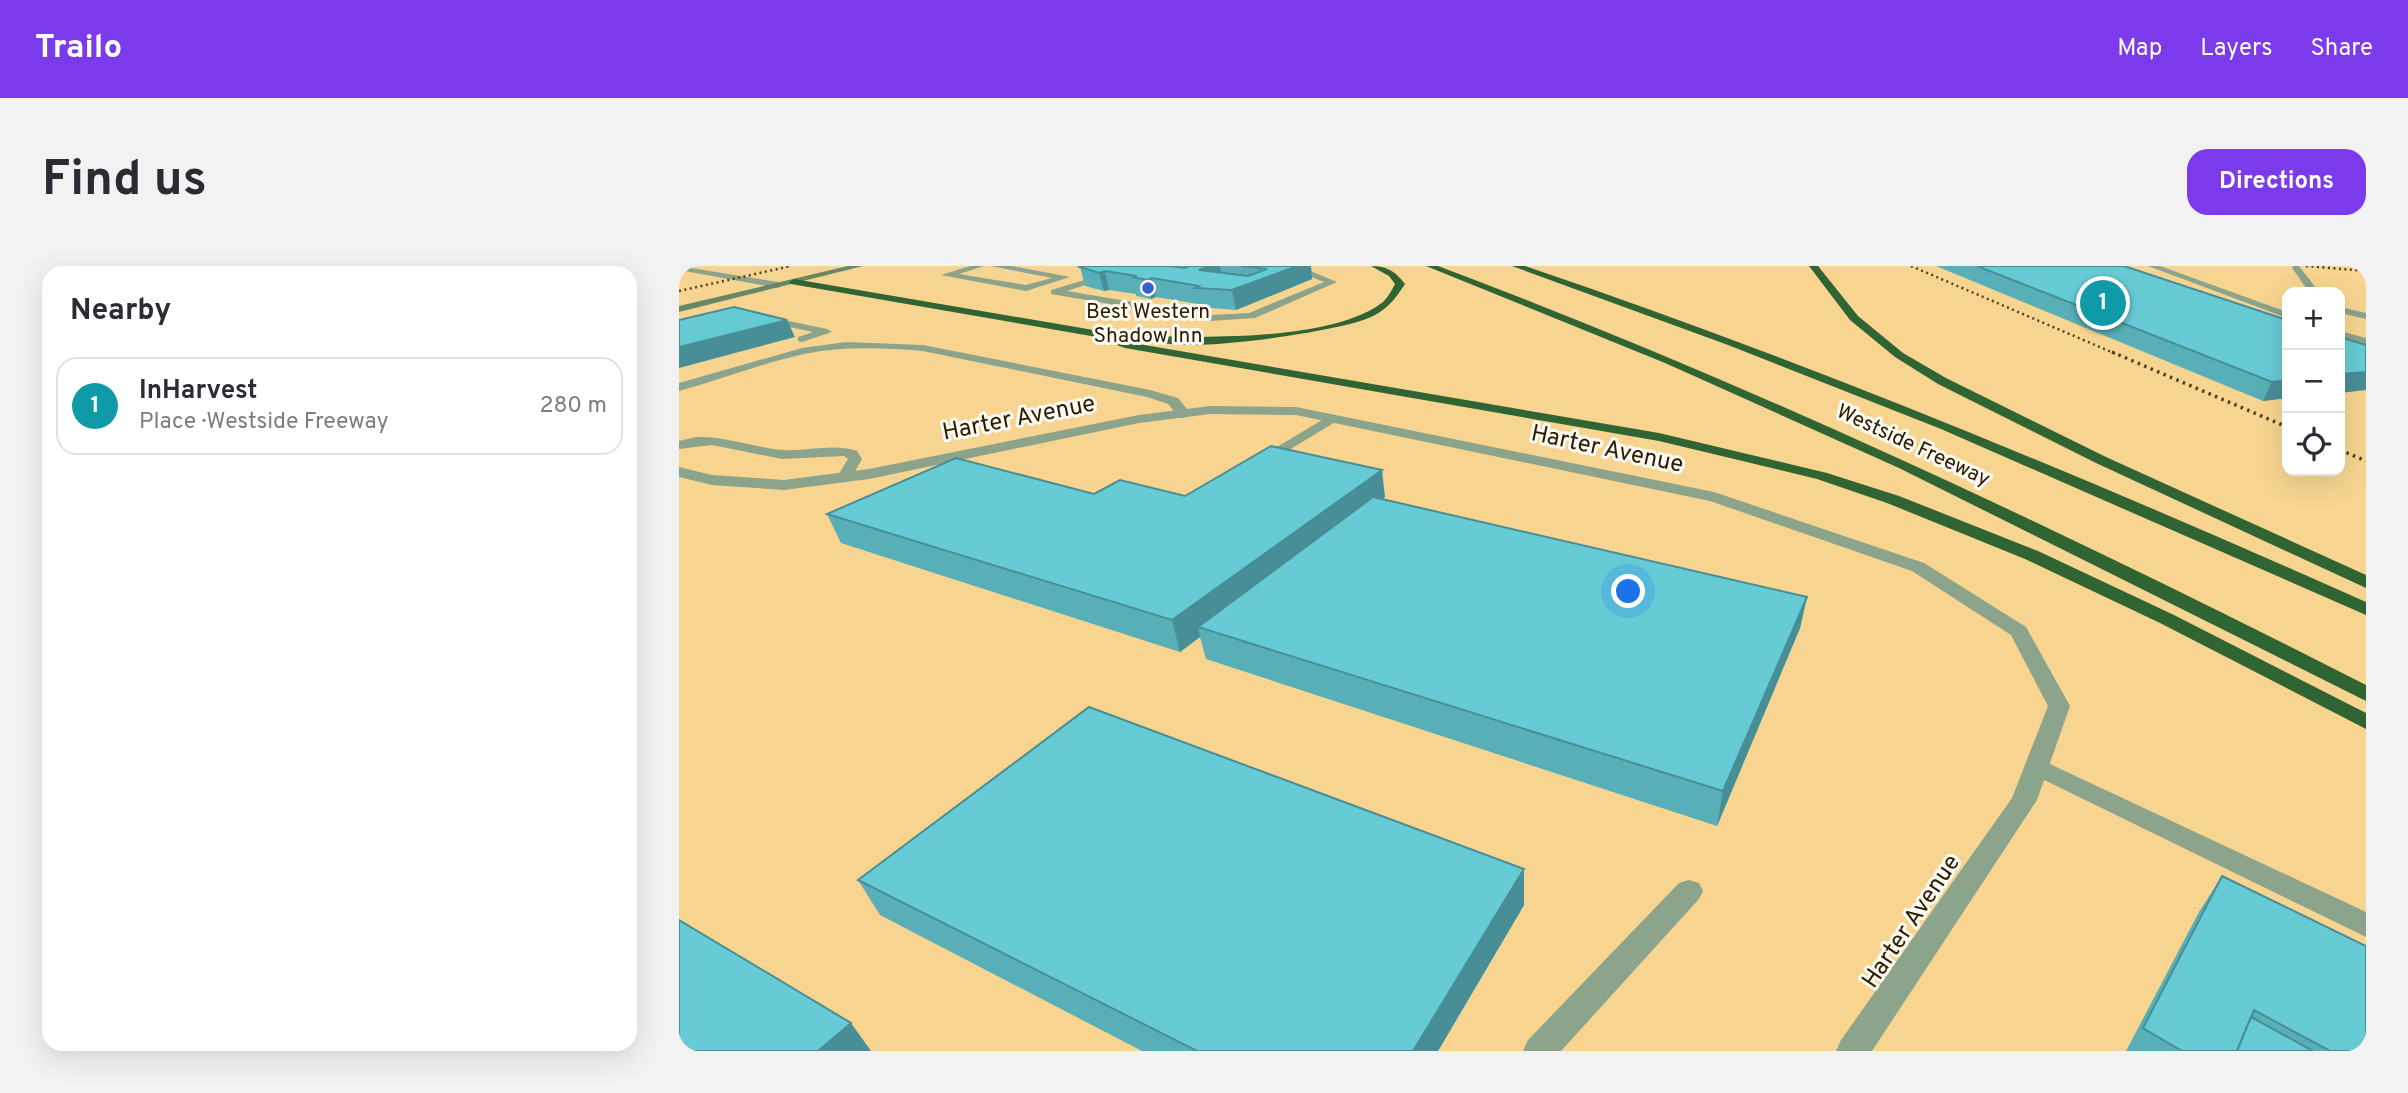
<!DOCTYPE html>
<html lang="en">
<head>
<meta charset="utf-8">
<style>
  :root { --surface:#fff; --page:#f2f2f3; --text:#2b2b33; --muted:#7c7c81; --line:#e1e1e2; --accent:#7c3aed }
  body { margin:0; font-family:Overpass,sans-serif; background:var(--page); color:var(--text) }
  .controls { position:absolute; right:21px; top:21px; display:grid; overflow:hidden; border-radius:14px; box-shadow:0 7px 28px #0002 }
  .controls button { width:63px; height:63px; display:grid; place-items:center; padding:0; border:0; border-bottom:2px solid var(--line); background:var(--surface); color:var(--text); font:35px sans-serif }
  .you { position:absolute; left:950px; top:326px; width:24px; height:24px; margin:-18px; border:5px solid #fff; border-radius:50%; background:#1a73e8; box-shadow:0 0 0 10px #1a73e833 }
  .badge { display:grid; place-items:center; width:46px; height:46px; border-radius:50%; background:var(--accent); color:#fff; font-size:23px; font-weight:700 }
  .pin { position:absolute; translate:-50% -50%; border:4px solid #fff; box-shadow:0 2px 7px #0006 }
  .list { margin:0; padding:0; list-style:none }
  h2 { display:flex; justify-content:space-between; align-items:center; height:91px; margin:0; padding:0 28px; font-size:30px }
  h2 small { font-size:23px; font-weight:400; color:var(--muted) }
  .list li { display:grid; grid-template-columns:46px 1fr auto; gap:21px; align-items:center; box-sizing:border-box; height:98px; margin:0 14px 14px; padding:0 14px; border:2px solid var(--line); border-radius:21px }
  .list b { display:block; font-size:26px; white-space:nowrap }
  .list p { margin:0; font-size:23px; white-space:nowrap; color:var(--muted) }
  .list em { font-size:23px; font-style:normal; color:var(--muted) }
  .icon { flex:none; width:38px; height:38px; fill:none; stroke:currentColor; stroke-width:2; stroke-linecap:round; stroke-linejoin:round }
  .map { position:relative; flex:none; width:1687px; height:785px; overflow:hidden; border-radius:21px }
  header { display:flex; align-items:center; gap:42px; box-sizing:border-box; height:98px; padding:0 35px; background:var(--accent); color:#fff }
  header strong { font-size:33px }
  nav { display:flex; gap:38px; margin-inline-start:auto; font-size:24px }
  .intro { display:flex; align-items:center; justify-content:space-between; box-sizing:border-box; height:168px; padding:0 42px }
  h1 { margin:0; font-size:49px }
  .button { padding:18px 32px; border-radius:21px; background:var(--accent); color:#fff; font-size:24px; font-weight:700 }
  main { display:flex; gap:42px; padding:0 42px }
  aside { flex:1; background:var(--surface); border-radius:21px; box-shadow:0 7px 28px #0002 }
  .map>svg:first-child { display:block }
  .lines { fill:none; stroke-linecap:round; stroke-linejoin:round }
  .service { fill:#8ca38c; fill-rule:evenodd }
  .minor { fill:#8ca38c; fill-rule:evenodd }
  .secondary { fill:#686; fill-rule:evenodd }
  .motorway { fill:#316433; fill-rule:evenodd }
  .rail-far1 { stroke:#51401d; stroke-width:2.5; stroke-dasharray:2 3.5; stroke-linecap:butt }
  .rail { stroke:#51401d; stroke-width:3.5; stroke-dasharray:2.5 4.5; stroke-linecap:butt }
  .wall { fill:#59afb8 }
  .shaded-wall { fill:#488e96 }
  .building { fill:#67cbd6; stroke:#488e96; stroke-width:2 }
  .poi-dot { fill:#3360cf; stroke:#fdfaf3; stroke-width:2.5 }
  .labels { text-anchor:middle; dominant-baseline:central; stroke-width:6; stroke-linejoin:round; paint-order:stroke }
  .far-poi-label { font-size:21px; fill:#291c01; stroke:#fdfaf3 }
  .far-street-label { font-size:21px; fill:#291c01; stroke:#fdfaf3 }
  .street-label { font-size:24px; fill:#291c01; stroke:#fdfaf3 }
</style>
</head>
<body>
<header>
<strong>Trailo</strong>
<nav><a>Map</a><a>Layers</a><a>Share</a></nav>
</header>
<div class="intro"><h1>Find us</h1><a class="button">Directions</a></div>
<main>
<aside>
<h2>Nearby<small></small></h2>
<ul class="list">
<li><span class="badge" style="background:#0f9aa8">1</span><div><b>InHarvest</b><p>Place · Westside Freeway</p></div><em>280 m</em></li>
</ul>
</aside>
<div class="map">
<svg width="1687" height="785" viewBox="0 0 1687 785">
  <rect width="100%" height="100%" fill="#f7d590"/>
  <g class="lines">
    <g class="service">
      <path d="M 0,0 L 99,16 L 104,19 L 99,22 L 0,4 Z"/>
      <path d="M 291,0 L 305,0 L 280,8 L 347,19 L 373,12 L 312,0 L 333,0 L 391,11 L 347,25 L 262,9 Z"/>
      <path d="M 399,0 L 420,0 L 446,6 L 388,25 L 531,49 L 570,47 L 645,16 L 622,7 L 584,0 L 624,2 L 658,16 L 576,52 L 531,55 L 372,28 L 372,24 L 429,7 Z"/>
      <path d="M 1469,0 L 1481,0 L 1608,46 L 1608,52 Z"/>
      <path d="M 1614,0 L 1620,0 L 1640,26 L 1630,26 L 1613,2 Z"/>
      <path d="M 1661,41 L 1687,47 L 1687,53 L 1661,47 Z"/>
      <path d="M 81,49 L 148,63 L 153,66 L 123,76 L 119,75 L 119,71 L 134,66 L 77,54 L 77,50 Z"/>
      <path d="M 1661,65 L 1687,72 L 1687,79 L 1661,71 Z"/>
      <path d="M 167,76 L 244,79 L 471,124 L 499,132 L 512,148 L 505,152 L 500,151 L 489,138 L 468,131 L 244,85 C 204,82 164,80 125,88 C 83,97 42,114 0,125 L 0,117 L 123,82 Z"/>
      <path d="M 653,148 L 660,152 L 658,155 L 610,184 L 605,185 L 598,181 Z"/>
      <path d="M 17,171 C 47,170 73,181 103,184 C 129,186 152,177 178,185 L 183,193 L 171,214 L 166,216 L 158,211 L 169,193 L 165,190 L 103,193 L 33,179 L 0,183 L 0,175 Z"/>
      <path d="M 1358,492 L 1687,646 L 1687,671 L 1349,506 L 1346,500 L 1349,494 Z"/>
      <path d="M 1010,614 L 1020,617 L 1024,625 L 1020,633 L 882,785 L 844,785 L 849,774 L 1000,617 Z"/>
    </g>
    <path class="minor" d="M 531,140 L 617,141 L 1035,226 L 1245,297 L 1347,361 L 1391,440 L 1358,534 L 1193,785 L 1157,785 L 1162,774 L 1333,532 L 1369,440 L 1332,369 L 1233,305 L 1031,235 L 617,149 L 531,148 L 460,157 L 190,213 L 105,224 L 33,219 L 0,211 L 0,201 L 33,209 L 105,214 L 190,203 L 460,149 Z"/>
    <path class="secondary" d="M 169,0 L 184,0 L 0,46 L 0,40 Z"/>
    <g class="motorway">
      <path d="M 692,0 C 708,0 716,5 726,18 C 715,35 706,46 687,53 C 655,66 496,90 472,73 L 478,70 C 537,72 657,73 704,36 C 709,31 713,24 716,18 L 710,10 Z"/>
      <path d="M 747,0 L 759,0 C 1078,120 1384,265 1687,419 L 1687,435 L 1220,202 L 986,97 Z"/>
      <path d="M 833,0 L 846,0 C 1132,97 1411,213 1687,336 L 1687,349 L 1262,163 L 1049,79 Z"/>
      <path d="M 1130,0 L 1139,0 L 1179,50 L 1224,87 L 1267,112 L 1427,191 L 1687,309 L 1687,322 L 1417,197 L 1259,118 L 1216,91 L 1171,54 Z"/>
      <path d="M 115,13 L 432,67 L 436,68 L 436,72 L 448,76 L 980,167 L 1148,207 L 1220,230 L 1359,285 L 1495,349 L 1687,447 L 1687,463 L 1481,357 L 1346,293 L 1208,237 L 1138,213 L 980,175 L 446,82 L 412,70 L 112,18 L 110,16 Z"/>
    </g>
    <g class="rail-far1">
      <path d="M 1232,0 L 1437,88"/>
      <path d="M 1627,0 L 1687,5"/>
      <path d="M 0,25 L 112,0"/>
    </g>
    <g class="rail">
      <path d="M 1433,86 L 1608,161"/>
      <path d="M 1661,184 L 1687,195"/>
    </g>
  </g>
  <g class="wall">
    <path d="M 405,0 L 632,0 L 633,13 L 557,44 L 520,41 L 519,38 L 477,31 L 472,33 L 457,30 L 457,28 L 430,24 L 425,25 L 406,20 L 401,1 Z"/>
    <path d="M 1257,0 L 1445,0 L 1608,54 L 1608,132 L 1584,135 Z"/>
    <path d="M 415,228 L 506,230 L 706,231 L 703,233 L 1128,331 L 1121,362 L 1038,560 L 527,393 L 521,371 L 501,386 L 162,277 L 148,248 Z"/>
    <path d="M 1543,610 L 1687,785 L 1447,785 L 1520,646 Z"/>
    <path d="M 179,614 L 845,639 L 759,785 L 463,785 L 201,649 Z"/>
  </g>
  <g class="shaded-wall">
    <path d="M 532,0 L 541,0 L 544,15 L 520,4 Z"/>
    <path d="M 618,0 L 632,0 L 633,13 L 557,44 L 553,24 Z"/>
    <path d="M 426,5 L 430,24 L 425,25 L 420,7 Z"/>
    <path d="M 473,12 L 477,31 L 472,33 L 468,14 Z"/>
    <path d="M 108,54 L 116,71 L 0,102 L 0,81 Z"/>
    <path d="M 1687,106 L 1687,124 L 1661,127 L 1661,108 Z"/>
    <path d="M 1608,114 L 1608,132 L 1584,135 L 1593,116 Z"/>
    <path d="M 703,204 L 706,231 L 529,364 L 519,361 L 521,371 L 501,386 L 493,354 Z"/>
    <path d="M 1128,331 L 1121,362 L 1038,560 L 1044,525 Z"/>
    <path d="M 845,603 L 845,639 L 759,785 L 734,785 Z"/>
    <path d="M 172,757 L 192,785 L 139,785 Z"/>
  </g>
  <g class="building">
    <path d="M 405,0 L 493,0 L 505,2 L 510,0 L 532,0 L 520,4 L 569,10 L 588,3 L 562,0 L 618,0 L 553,24 L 516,22 L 520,20 L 473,12 L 468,14 L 453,11 L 458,10 L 426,5 L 420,7 L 401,1 Z"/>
    <path d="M 1298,0 L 1445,0 L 1608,54 L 1608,114 L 1593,116 Z"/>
    <path d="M 55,41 L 108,54 L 0,81 L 0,54 Z"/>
    <path d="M 1661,71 L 1687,79 L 1687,106 L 1661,108 Z"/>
    <path d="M 592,180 L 703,204 L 493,354 L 148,248 L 277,192 L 415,228 L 441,214 L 506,230 Z"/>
    <path d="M 694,231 L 1128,331 L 1044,525 L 519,361 Z"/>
    <path d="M 410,441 L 845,603 L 734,785 L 518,785 L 179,614 Z"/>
    <path d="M 1543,610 L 1687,680 L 1687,785 L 1651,785 L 1575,744 L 1558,785 L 1503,785 L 1464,762 Z"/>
    <path d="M 0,654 L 172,757 L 139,785 L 0,785 Z"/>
    <path d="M 1572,751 L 1634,785 L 1558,785 Z"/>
  </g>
  <circle class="poi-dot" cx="469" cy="22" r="7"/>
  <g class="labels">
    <g class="far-poi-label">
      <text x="469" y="46">Best Western<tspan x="469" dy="24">Shadow Inn</tspan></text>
    </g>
    <g class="far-street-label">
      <text transform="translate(1234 180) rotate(25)">Westside Freeway</text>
    </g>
    <g class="street-label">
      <text transform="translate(340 153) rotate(-11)">Harter Avenue</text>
      <text transform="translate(928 184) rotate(12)">Harter Avenue</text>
      <text transform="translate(1233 656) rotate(-56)">Harter Avenue</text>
    </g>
  </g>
</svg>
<div class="controls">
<button>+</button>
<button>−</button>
<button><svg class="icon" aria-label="locate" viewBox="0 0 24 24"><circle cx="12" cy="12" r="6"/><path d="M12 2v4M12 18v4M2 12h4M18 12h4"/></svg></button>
</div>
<div class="you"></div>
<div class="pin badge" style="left:1424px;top:37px;background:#0f9aa8">1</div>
</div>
</main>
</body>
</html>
